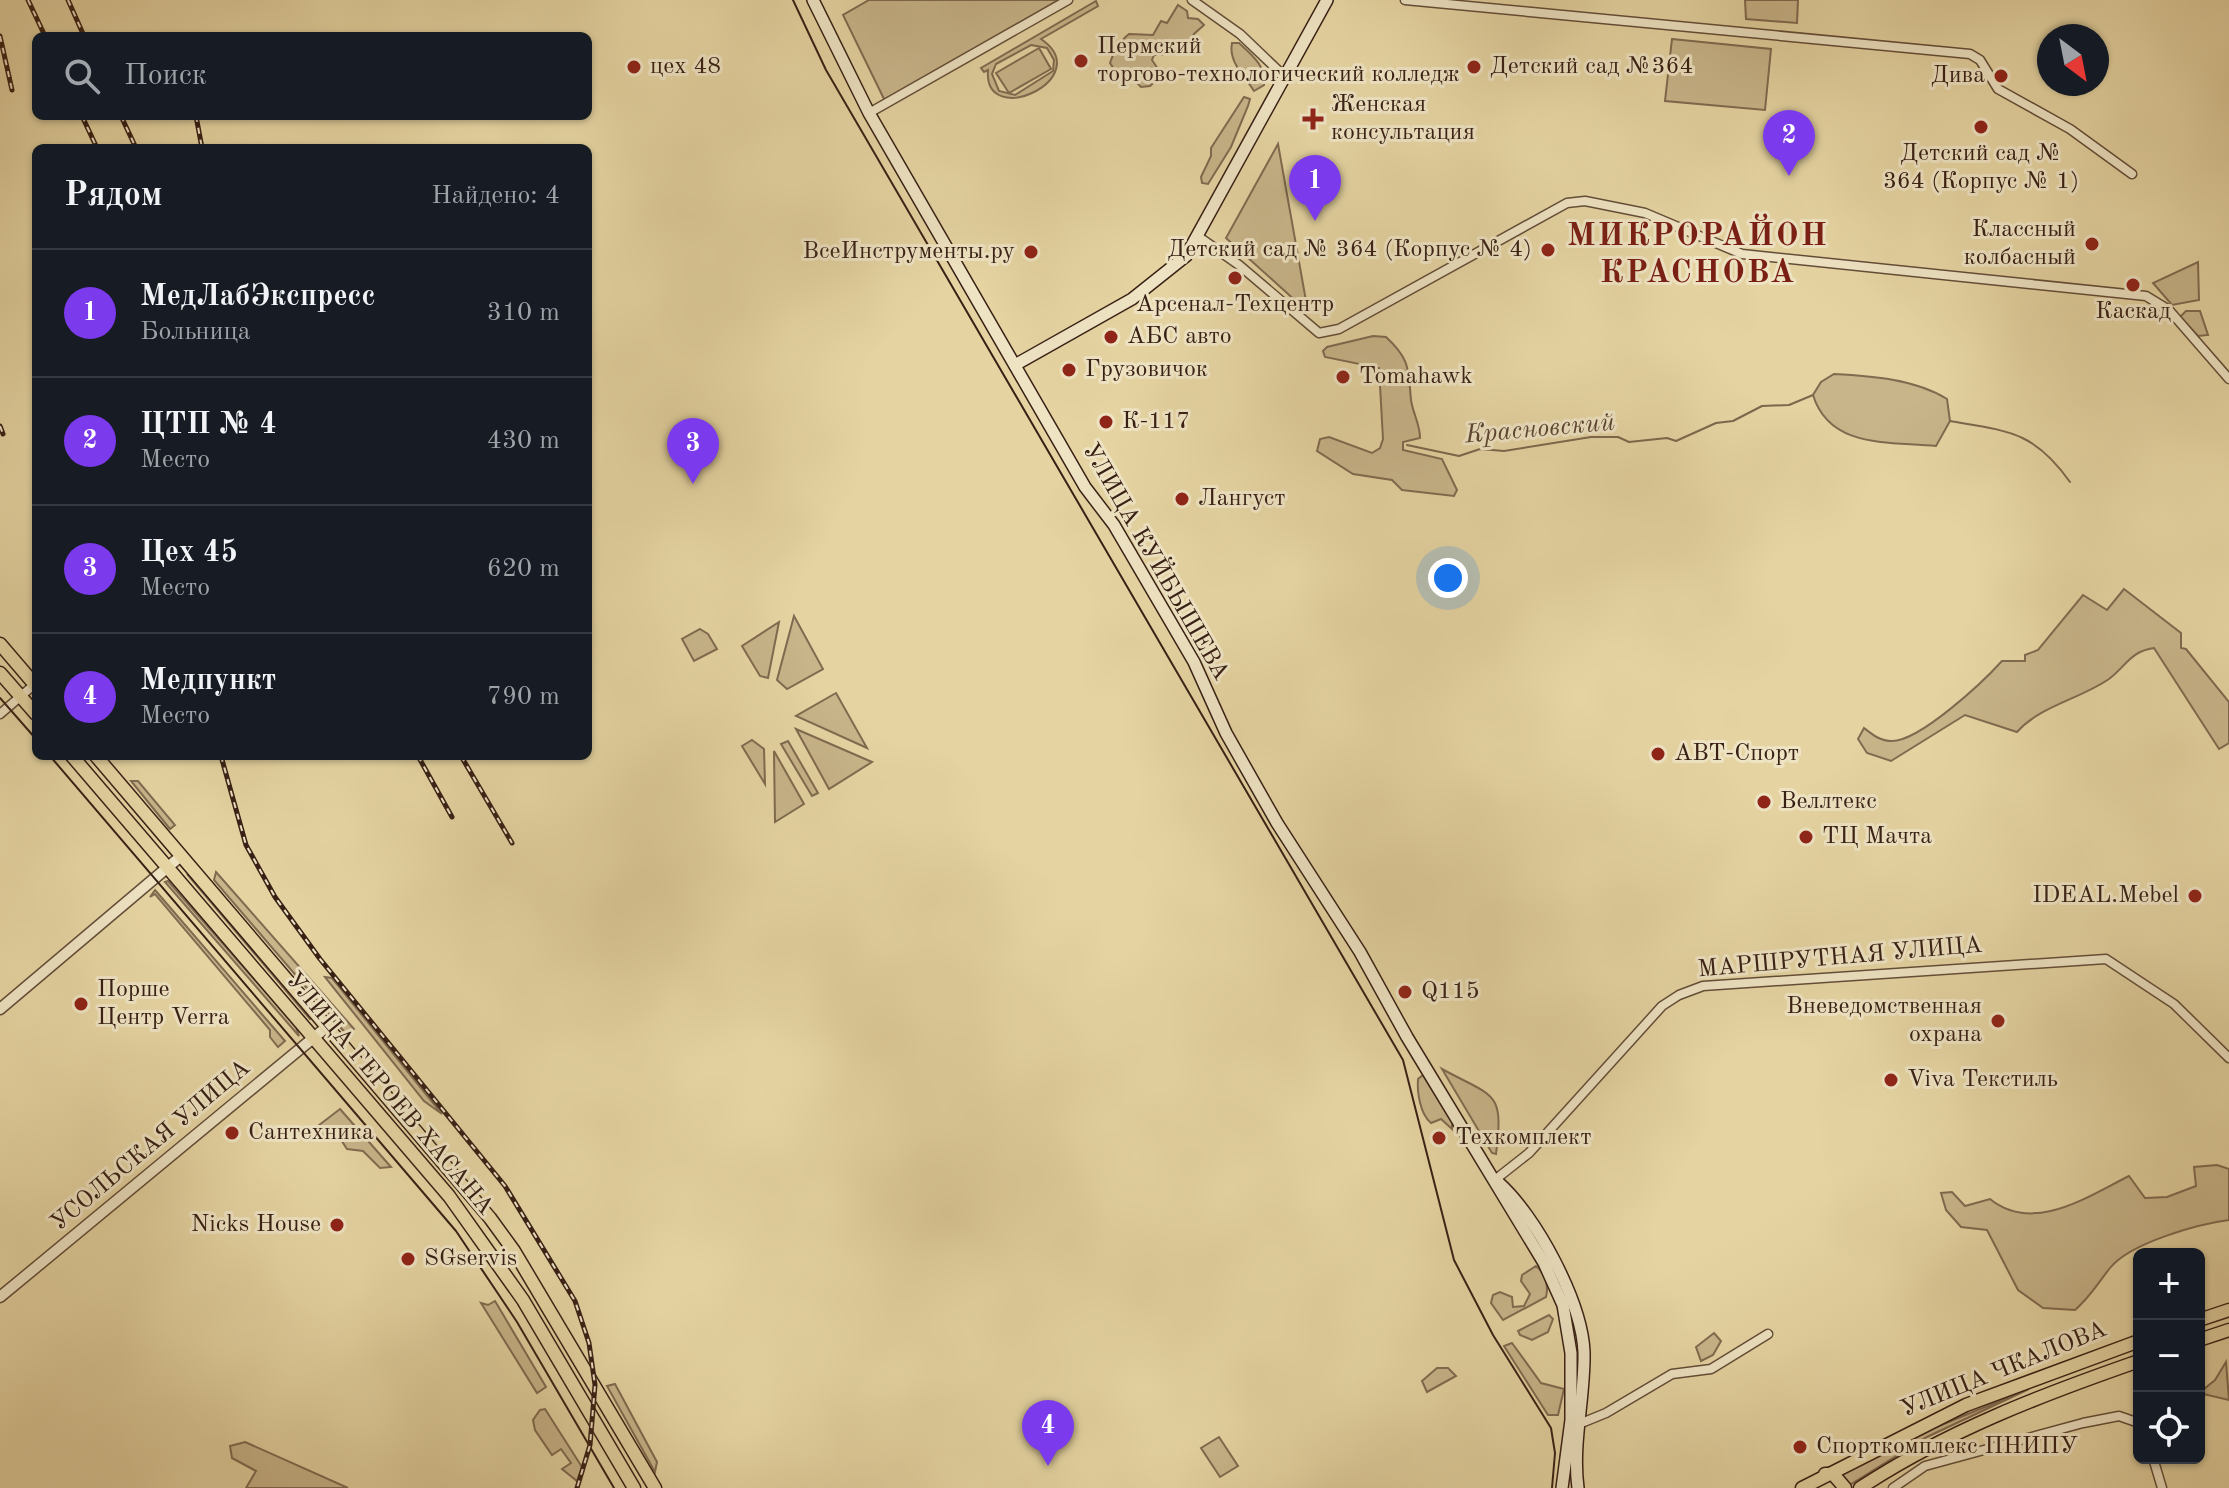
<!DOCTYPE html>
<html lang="ru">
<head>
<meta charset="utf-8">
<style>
  :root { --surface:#171b24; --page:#242831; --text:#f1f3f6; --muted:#9ea1a6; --line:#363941; --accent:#7c3aed }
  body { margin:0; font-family:"Old Standard TT",serif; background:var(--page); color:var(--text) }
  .controls { position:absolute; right:24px; bottom:24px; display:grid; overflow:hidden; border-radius:12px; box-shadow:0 2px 6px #0004 }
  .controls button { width:72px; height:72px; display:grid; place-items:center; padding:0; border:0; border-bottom:2px solid var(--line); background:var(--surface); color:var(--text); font:40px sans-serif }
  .compass { position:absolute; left:2037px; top:24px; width:72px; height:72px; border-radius:50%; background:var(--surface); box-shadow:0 2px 6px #0004; rotate:148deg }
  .you { position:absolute; left:1448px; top:578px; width:28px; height:28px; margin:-20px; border:6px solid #fff; border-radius:50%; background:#1a73e8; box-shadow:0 0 0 12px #1a73e833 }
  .badge { display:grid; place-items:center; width:52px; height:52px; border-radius:50%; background:var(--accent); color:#fff; font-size:26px; font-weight:700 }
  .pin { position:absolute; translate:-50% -66px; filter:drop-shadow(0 2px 4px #0008) }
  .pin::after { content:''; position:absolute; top:42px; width:28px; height:24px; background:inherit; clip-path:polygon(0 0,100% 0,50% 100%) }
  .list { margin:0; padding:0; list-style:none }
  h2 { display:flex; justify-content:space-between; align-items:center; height:104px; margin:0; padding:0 32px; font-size:34px }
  h2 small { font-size:26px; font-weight:400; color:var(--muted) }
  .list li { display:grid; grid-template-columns:52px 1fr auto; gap:24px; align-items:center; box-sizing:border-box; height:128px; padding:0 32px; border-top:2px solid var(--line) }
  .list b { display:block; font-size:30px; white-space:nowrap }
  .list p { margin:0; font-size:26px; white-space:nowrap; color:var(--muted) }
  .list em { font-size:26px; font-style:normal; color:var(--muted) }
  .icon { flex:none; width:44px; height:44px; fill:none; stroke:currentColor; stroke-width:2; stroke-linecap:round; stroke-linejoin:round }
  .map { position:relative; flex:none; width:2229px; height:1488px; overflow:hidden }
  .search { position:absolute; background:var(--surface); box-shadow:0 2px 6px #0004; left:32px; top:32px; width:560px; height:88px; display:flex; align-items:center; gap:20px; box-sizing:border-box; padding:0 28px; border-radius:12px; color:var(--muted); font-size:30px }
  .panel { position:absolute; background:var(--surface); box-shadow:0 2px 6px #0004; left:32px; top:144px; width:560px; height:616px; border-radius:12px }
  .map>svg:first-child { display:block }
  .green { fill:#c8b58a; stroke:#806a50; stroke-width:2; fill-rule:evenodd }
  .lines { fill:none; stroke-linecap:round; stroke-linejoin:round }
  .stream { stroke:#7c674d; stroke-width:2 }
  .minor-casing { stroke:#634d38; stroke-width:11 }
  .tertiary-casing { stroke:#634d38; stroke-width:13 }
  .secondary-casing { stroke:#382015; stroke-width:14 }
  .primary-casing { stroke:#382015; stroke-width:15 }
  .minor { stroke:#eee3c3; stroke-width:8 }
  .tertiary { stroke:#eee3c3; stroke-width:10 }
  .secondary { stroke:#eee3c3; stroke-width:11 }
  .primary { stroke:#e5d4a2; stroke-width:12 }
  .tram { stroke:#382015; stroke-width:2 }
  .rail-casing { stroke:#382015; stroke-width:5 }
  .rail { stroke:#eee3c3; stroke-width:2; stroke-dasharray:6; stroke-linecap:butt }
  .poi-dot { fill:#8f2418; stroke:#eee3c3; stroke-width:3 }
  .labels { text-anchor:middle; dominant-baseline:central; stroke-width:6; stroke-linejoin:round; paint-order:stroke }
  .poi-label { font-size:24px; fill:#382015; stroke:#eee3c3; text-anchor:start }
  .street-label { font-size:24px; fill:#382015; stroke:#eee3c3 }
  .water-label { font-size:26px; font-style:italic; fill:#5a4431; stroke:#eee3c3 }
  .district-label { font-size:32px; font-weight:bold; letter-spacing:2px; fill:#7a1f14; stroke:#eee3c3 }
</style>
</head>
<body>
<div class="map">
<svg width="2229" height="1488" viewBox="0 0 2229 1488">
  <rect width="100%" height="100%" fill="#e5d4a2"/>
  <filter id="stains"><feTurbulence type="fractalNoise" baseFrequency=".0025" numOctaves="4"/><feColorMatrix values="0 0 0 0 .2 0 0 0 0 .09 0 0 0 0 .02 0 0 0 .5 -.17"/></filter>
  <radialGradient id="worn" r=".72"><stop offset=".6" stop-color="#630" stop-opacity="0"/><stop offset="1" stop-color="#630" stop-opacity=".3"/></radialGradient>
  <g class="green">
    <path d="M 869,0 L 1059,0 L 885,101 L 843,15 Z"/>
    <path d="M 1745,0 L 1798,0 L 1797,23 L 1746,19 Z"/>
    <path d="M 1096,1 L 1098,6 L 1041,39 C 1098,78 983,131 988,70 L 984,72 L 981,68 ZM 1031,45 L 1047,48 L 1054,60 L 1053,71 L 1015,95 L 999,91 L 992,74 L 996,64 Z"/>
    <path d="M 1178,5 L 1187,11 L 1188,18 L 1198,19 L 1204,25 L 1194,34 L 1183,54 L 1154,55 L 1152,60 L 1162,75 L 1150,86 L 1141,87 L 1123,69 L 1114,69 L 1110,63 C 1113,53 1120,41 1129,34 L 1153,35 L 1161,21 L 1167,23 Z"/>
    <path d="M 1672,39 L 1771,49 L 1765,110 L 1665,101 Z"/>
    <path d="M 1232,43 L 1239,43 C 1251,54 1268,68 1264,85 L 1254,91 C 1245,76 1228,62 1232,43 Z"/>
    <path d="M 1039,48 L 1051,69 L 1009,93 L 996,73 Z"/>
    <path d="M 1244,97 L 1250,99 L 1248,106 L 1231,147 L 1208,184 L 1202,183 L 1201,177 L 1211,156 L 1211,148 Z"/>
    <path d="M 1278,144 L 1308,312 L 1226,238 Z"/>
    <path d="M 2198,262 L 2199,300 L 2172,305 L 2153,283 Z"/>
    <path d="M 2186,311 L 2200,311 L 2208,335 L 2198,336 L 2180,317 Z"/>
    <path d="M 1373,336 L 1386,337 C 1411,360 1408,370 1411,400 C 1413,414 1420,424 1420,438 L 1403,442 L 1403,450 L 1442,459 L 1457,490 L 1454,496 L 1402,490 L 1392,480 L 1353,474 L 1317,451 L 1320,439 L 1329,437 L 1372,453 L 1380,448 L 1383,439 L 1379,368 L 1325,357 L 1323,351 L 1327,347 Z"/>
    <path d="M 1834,374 C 1871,376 1915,379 1947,399 L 1950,421 L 1936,446 C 1892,441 1830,450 1813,395 L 1821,382 Z"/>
    <path d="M 2124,589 L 2181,633 L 2181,648 L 2186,649 L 2229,702 L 2229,743 L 2219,749 L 2154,648 C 2131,651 2126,666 2109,679 C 2080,699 2040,706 2017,732 L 1965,715 L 1891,761 L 1867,753 L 1858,739 L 1864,728 C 1873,735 1880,741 1892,741 C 1920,741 1983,682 2002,661 L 2025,661 L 2025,655 L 2038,650 L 2083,595 L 2107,610 Z"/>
    <path d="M 794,616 L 823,669 L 787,689 L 777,680 Z"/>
    <path d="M 779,622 L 768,678 L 760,676 L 742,646 Z"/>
    <path d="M 700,629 L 708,634 L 717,649 L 694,661 L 682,639 Z"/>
    <path d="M 836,693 L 867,748 L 796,716 Z"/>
    <path d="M 796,729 L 872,762 L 829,789 Z"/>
    <path d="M 752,740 L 764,749 L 765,784 L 742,746 Z"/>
    <path d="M 788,741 L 818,793 L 812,796 L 781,744 Z"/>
    <path d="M 774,751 L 804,804 L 775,822 Z"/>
    <path d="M 131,781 L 138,781 L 175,825 L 170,829 Z"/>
    <path d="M 216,872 L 354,1029 L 347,1035 L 214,880 Z"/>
    <path d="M 187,874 L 312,1018 L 310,1019 Z"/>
    <path d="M 168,881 L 296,1027 L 299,1036 L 165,882 Z"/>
    <path d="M 155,890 L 285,1041 L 278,1047 L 270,1037 L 270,1030 L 155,894 L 150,897 Z"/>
    <path d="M 325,977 L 332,978 L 442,1114 L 424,1101 Z"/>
    <path d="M 1442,1069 C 1495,1098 1504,1090 1496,1154 L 1492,1153 Z"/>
    <path d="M 1423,1075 L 1452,1122 L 1452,1129 L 1441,1119 L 1431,1123 C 1420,1114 1417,1092 1418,1079 Z"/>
    <path d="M 340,1109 L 391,1167 L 380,1168 L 363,1151 L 347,1149 L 336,1132 L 316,1137 L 310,1132 Z"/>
    <path d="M 2217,1165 L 2229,1169 L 2229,1220 C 2198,1224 2130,1243 2110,1268 C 2098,1283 2090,1297 2075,1310 L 2043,1308 L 2018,1290 L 1987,1230 L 1961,1227 L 1946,1210 L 1941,1193 L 1952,1192 L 1965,1206 L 1990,1199 C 2033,1234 2087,1197 2129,1176 L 2145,1198 L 2167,1197 L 2196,1186 L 2194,1167 Z"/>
    <path d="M 1536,1266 C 1545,1273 1549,1286 1546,1297 L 1503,1320 L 1491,1303 L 1493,1295 L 1500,1292 L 1512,1297 L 1513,1307 L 1524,1306 L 1530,1294 L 1521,1281 L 1522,1275 Z"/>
    <path d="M 495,1301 L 546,1387 L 537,1393 L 481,1303 L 488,1305 Z"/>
    <path d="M 1549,1315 L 1553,1319 L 1548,1332 L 1532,1340 L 1520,1335 L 1518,1331 Z"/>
    <path d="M 1714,1333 L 1721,1341 L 1713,1355 L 1701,1361 L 1696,1347 Z"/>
    <path d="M 1512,1343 L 1541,1383 L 1564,1389 L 1558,1415 L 1548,1415 L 1504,1346 Z"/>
    <path d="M 2226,1362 L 2229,1400 L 2199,1393 L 2215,1380 Z"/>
    <path d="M 1437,1368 L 1448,1368 L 1456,1376 L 1427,1392 L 1422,1381 Z"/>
    <path d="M 615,1384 L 657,1462 L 655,1472 L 607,1386 Z"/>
    <path d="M 2029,1389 L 1927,1437 L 1848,1486 L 1840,1474 L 1924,1432 Z"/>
    <path d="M 545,1409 L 582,1467 L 577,1481 L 562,1469 L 571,1463 L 561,1449 L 552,1455 L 535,1430 L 533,1420 L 540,1410 Z"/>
    <path d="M 1219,1437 L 1238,1466 L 1220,1477 L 1201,1448 Z"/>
    <path d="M 245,1442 L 348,1488 L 246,1488 L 256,1471 L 232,1458 L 230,1446 Z"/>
  </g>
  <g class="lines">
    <g class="stream">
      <path d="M 1950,421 C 2008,431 2034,431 2070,482"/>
      <path d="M 1407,445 L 1459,456 L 1480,449 L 1504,451 L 1591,437 L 1618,437 L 1629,442 L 1667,438 L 1676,441 L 1716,423 L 1733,421 L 1762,406 L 1789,405 L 1813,395"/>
    </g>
    <g class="minor-casing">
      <g id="minor">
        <path d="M 1192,0 L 1240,34 L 1285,77"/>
        <path d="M 1405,0 L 1970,54 L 1980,60 L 1998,89 L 2070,129 L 2132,174"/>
        <path d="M 869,113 L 1068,0"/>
        <path d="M 1199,237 L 1239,265 L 1319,333 L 1339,329 L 1567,203 L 1585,201 L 1645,213 L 1742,254 L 2146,296 L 2169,310 L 2229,379"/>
        <path d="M 0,714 L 35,684"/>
        <path d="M 1496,1179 L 1529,1153 L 1662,1006 L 1679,995 L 1703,986 L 2106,959 L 2174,1004 L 2229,1058"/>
        <path d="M 1579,1424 L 1606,1413 L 1672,1374 L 1711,1369 L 1768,1334"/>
        <path d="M 2153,1458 L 2162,1488"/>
        <path d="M 1893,1488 L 1925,1466 L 2083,1423 L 2119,1416 L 2139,1423"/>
      </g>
    </g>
    <g class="tertiary-casing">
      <g id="tertiary">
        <path d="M 0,1009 L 181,856"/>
        <path d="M 0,1297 L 329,1025"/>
      </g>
    </g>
    <g class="secondary-casing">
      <g id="secondary">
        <path d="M 813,0 L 869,113 L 1085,487 L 1114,525 L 1194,662 L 1226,733 L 1277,823 L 1360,952 L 1407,1037 L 1544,1263 L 1563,1305 L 1571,1353 L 1571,1420 L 1562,1488"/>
        <path d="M 1015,365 L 1132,299 L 1186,256 L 1327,0"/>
        <path d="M 1499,1183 C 1536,1216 1582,1302 1584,1352 C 1585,1397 1572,1443 1578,1488"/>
      </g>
    </g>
    <g class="primary-casing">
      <g id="primary">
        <path d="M 0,644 L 36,686"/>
        <path d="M 0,673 L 36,714"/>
        <path d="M 72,756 L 449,1196 L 523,1300 L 634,1488"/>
        <path d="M 96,756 L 490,1218 L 514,1251 L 655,1488"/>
        <path d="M 2199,1320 L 2229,1310"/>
        <path d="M 2199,1340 L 2229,1330"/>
        <path d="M 1825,1474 L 1833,1474 L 1845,1488"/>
        <path d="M 1802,1488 L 1966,1405 L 2139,1341"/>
        <path d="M 1860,1488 C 1947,1431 2041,1395 2139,1361"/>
      </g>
    </g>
    <use href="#minor" class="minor"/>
    <use href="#tertiary" class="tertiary"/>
    <use href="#secondary" class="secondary"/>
    <use href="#primary" class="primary"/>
    <g class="tram">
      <path d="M 793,0 L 826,70 L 1403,1060 L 1454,1260 L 1493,1335 L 1551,1428 L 1555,1453 L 1552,1488"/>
      <path d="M 0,698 L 36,739"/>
      <path d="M 50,756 L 456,1231 L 517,1322 L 614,1488"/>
    </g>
    <g class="rail-casing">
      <g id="rail">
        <path d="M 28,0 L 45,36"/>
        <path d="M 68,0 L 84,36"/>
        <path d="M 0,36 L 12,90"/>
        <path d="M 82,116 L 97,148"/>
        <path d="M 121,116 L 136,148"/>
        <path d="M 196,116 L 202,148"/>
        <path d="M 0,426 L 3,434"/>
        <path d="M 221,756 L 246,845 L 275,897 L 320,959 L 505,1186 L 575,1301 L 589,1343 L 595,1385 L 590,1445 L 577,1488"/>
        <path d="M 418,756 L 452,817"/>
        <path d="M 461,756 L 512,843"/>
      </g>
    </g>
    <use href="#rail" class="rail"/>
  </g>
  <g class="poi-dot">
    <circle cx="1081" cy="61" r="8"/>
    <circle cx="634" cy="67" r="8"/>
    <circle cx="1474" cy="67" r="8"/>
    <circle cx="2001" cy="76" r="8"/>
    <path d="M1309 107h8v8h8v8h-8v8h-8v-8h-8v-8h8z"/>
    <circle cx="1981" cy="127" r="8"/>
    <circle cx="2092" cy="244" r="8"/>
    <circle cx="1548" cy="250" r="8"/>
    <circle cx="1031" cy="252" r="8"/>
    <circle cx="1235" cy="278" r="8"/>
    <circle cx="2133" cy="285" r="8"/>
    <circle cx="1111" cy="337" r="8"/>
    <circle cx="1069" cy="370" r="8"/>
    <circle cx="1343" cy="377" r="8"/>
    <circle cx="1106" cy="422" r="8"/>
    <circle cx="1182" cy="499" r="8"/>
    <circle cx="1658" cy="754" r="8"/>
    <circle cx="1764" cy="802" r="8"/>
    <circle cx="1806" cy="837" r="8"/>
    <circle cx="2195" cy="896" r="8"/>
    <circle cx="1405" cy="992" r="8"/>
    <circle cx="81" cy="1004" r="8"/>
    <circle cx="1998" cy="1021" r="8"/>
    <circle cx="1891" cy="1080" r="8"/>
    <circle cx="232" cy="1133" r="8"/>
    <circle cx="1439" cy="1138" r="8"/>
    <circle cx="337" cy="1225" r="8"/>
    <circle cx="408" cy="1259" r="8"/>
    <circle cx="1800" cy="1447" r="8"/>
  </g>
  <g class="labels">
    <g class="poi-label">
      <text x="1097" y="47">Пермский<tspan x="1097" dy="28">торгово-технологический колледж</tspan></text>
      <text x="650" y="67">цех 48</text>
      <text x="1490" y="67">Детский сад №364</text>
      <text x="1985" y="76" text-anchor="end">Дива</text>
      <text x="1331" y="105">Женская<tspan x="1331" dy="28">консультация</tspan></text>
      <text x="1981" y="154" text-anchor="middle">Детский сад №<tspan x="1981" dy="28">364 (Корпус № 1)</tspan></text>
      <text x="2076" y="230" text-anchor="end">Классный<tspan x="2076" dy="28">колбасный</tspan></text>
      <text x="1532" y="250" text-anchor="end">Детский сад № 364 (Корпус № 4)</text>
      <text x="1015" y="252" text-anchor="end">ВсеИнструменты.ру</text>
      <text x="1235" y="305" text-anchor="middle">Арсенал-Техцентр</text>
      <text x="2133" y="312" text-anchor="middle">Каскад</text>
      <text x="1127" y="337">АБС авто</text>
      <text x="1085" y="370">Грузовичок</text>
      <text x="1359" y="377">Tomahawk</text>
      <text x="1122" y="422">К-117</text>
      <text x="1198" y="499">Лангуст</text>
      <text x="1674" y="754">АВТ-Спорт</text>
      <text x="1780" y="802">Веллтекс</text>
      <text x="1822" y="837">ТЦ Мачта</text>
      <text x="2179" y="896" text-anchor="end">IDEAL.Mebel</text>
      <text x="97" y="990">Порше<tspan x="97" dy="28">Центр Verra</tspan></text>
      <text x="1421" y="992">Q115</text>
      <text x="1982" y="1007" text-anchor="end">Вневедомственная<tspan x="1982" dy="28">охрана</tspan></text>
      <text x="1907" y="1080">Viva Текстиль</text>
      <text x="248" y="1133">Сантехника</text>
      <text x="1455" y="1138">Техкомплект</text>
      <text x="321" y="1225" text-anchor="end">Nicks House</text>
      <text x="424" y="1259">SGservis</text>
      <text x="1816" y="1447">Спорткомплекс ПНИПУ</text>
    </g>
    <g class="street-label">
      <text transform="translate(1155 562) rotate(60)">УЛИЦА КУЙБЫШЕВА</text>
      <text transform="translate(1840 958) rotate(-5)">МАРШРУТНАЯ УЛИЦА</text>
      <text transform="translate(389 1094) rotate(50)">УЛИЦА ГЕРОЕВ ХАСАНА</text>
      <text transform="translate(151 1146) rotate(-40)">УСОЛЬСКАЯ УЛИЦА</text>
      <text transform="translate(2004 1370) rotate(-22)">УЛИЦА ЧКАЛОВА</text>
    </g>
    <g class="water-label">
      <text transform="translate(1540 429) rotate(-5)">Красновский</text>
    </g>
    <g class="district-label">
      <text x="1698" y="237">МИКРОРАЙОН<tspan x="1698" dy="37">КРАСНОВА</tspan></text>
    </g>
  </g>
  <rect width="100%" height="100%" filter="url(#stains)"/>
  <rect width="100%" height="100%" fill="url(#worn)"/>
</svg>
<div class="controls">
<button>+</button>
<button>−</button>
<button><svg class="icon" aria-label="locate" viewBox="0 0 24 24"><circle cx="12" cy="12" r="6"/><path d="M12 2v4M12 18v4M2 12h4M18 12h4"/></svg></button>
</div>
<svg class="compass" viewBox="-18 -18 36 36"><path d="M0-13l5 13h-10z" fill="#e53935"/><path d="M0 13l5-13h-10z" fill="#9ea1a6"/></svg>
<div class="you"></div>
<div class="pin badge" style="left:1315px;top:221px">1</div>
<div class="pin badge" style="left:1789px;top:176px">2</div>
<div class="pin badge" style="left:693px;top:484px">3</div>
<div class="pin badge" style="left:1048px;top:1466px">4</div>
<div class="search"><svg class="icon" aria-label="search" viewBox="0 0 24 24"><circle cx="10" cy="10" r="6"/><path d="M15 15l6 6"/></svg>Поиск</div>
<section class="panel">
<h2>Рядом<small>Найдено: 4</small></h2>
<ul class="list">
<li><span class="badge">1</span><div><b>МедЛабЭкспресс</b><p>Больница</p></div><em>310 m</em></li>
<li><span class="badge">2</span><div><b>ЦТП № 4</b><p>Место</p></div><em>430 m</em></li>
<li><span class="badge">3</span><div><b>Цех 45</b><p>Место</p></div><em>620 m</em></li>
<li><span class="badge">4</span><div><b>Медпункт</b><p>Место</p></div><em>790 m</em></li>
</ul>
</section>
</div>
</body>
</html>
